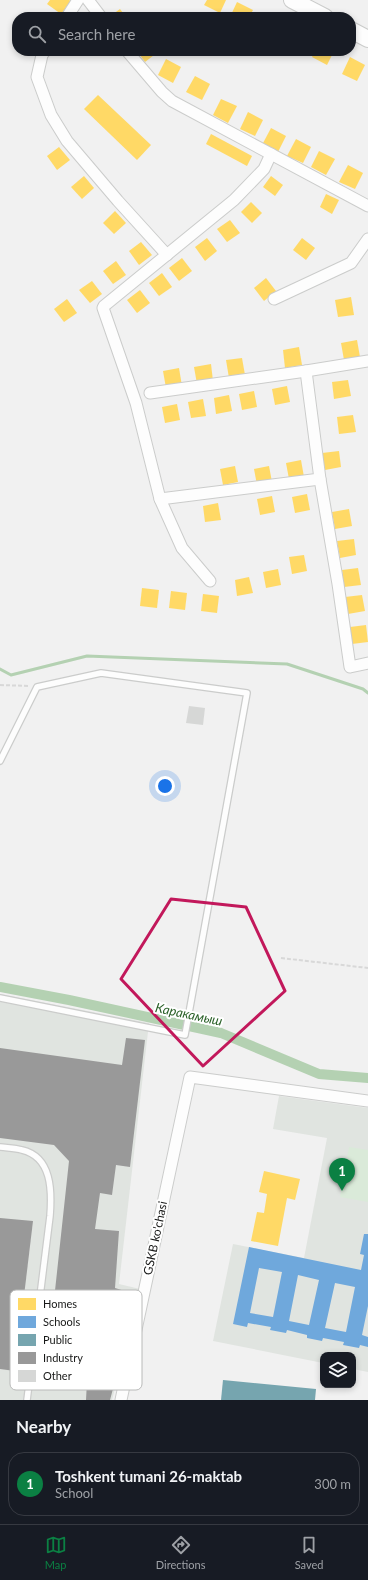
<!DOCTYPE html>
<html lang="en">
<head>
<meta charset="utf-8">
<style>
  :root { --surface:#171b24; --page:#242831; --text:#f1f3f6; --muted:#9ea1a6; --line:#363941; --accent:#0b8043 }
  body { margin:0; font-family:Lato,sans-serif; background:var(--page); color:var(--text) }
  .controls { position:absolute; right:12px; bottom:12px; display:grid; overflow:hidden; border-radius:8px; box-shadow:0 2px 6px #0003 }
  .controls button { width:36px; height:36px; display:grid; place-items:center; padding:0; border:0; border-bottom:1px solid var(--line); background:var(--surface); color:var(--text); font:20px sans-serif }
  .you { position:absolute; left:165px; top:786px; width:14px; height:14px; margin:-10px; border:3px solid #fff; border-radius:50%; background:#1a73e8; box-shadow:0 0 0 6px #1a73e833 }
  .badge { display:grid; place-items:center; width:26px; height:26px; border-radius:50%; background:var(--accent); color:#fff; font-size:13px; font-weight:700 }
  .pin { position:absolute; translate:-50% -33px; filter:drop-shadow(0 1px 2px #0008) }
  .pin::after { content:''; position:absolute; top:21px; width:14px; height:12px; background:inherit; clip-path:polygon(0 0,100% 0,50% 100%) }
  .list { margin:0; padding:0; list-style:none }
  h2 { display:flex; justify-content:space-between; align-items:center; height:52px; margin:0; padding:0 16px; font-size:17px }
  h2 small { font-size:13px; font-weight:400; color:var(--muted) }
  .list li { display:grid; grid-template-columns:26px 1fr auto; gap:12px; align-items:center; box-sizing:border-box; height:64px; margin:0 8px 8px; padding:0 8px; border:1px solid var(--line); border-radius:16px }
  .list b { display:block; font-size:15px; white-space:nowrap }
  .list p { margin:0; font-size:13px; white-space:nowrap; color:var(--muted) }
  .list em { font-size:13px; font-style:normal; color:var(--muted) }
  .icon { flex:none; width:22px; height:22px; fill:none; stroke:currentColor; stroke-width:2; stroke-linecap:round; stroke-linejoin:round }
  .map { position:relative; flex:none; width:368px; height:1400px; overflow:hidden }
  .search { position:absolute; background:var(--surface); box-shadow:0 2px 6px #0003; left:12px; right:12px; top:12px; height:44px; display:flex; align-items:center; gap:10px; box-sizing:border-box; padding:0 14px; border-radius:16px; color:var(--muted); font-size:15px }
  .sheet { height:124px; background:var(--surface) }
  nav { display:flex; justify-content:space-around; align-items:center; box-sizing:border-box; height:56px; border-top:1px solid var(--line); background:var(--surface); font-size:11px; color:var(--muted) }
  nav a { display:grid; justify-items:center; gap:2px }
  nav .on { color:var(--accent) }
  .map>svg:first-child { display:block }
  .built { fill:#e0e4e0 }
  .green { fill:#daead9 }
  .homes { fill:#ffd966 }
  .schools { fill:#6fa8dc; fill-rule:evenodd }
  .public { fill:#76a5af }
  .industry { fill:#999 }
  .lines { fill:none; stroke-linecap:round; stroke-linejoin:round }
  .stream { stroke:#b4d1b2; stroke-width:3 }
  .canal { stroke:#b4d1b2; stroke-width:10 }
  .building { fill:#d6d7d6 }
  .lane-casing { stroke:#cbcccb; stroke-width:8 }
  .street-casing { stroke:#cbcccb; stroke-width:13 }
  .secondary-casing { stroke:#cbcccb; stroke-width:18 }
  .path { stroke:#d8d8d8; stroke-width:2; stroke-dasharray:4 2; stroke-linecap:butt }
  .lane { stroke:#fdfdfd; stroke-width:5.5 }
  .street { stroke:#fdfdfd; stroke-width:11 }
  .secondary { stroke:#fdfdfd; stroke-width:16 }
  .marked { fill:none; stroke:#c2185b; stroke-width:3; stroke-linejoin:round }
  .labels { text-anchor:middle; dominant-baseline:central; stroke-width:4; stroke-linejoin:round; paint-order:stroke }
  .street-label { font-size:12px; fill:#171817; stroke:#fff }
  .water-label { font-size:13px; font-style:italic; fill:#296027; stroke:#fff }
  .key { fill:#fff; stroke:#b9bab9; stroke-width:1 }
  .key-label { font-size:11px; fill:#171817 }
</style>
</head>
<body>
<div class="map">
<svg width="368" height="1400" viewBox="0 0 368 1400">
  <rect width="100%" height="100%" fill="#f1f1f1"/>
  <g class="built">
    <path d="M 0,994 L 149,1023 L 119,1284 L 140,1289 L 112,1400 L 0,1400 Z"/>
    <path d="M 279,1096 L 368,1108 L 368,1372 L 353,1369 L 353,1355 L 323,1355 L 323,1363 L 213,1341 L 233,1244 L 304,1258 L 327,1138 L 273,1129 Z"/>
  </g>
  <path class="green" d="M 349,1147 L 368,1150 L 368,1202 L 340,1197 Z"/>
  <g class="homes">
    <path d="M 50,0 L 69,0 L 71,1 L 61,14 L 47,4 Z"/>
    <path d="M 207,0 L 226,0 L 220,13 L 204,5 Z"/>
    <path d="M 237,2 L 253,10 L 249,17 L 230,17 Z"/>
    <path d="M 120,9 L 126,17 L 109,17 Z"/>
    <path d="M 137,51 L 157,51 L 158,52 L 145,62 Z"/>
    <path d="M 315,51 L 334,51 L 327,65 L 312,57 Z"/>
    <path d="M 350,57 L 365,65 L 357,81 L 342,74 Z"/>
    <path d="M 166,59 L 181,67 L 173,83 L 158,75 Z"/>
    <path d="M 195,76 L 210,84 L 202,100 L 186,92 Z"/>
    <path d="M 98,95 L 151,145 L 137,160 L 84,109 Z"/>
    <path d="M 221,99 L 237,106 L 228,123 L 213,115 Z"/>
    <path d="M 248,112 L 263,120 L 255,136 L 240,129 Z"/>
    <path d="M 271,128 L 286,136 L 278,152 L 262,145 Z"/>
    <path d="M 211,134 L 252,156 L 247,166 L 206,144 Z"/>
    <path d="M 296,139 L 311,147 L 303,163 L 287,156 Z"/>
    <path d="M 59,147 L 70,160 L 57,170 L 47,156 Z"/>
    <path d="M 319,151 L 335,159 L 326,175 L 311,167 Z"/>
    <path d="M 348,165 L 363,173 L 355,189 L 339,182 Z"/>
    <path d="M 84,176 L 94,188 L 82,199 L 71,187 Z"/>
    <path d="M 271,176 L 283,185 L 275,196 L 263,187 Z"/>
    <path d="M 326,194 L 339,200 L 332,214 L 320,207 Z"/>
    <path d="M 251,202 L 262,213 L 252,223 L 241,212 Z"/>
    <path d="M 115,211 L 126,223 L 114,234 L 103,223 Z"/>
    <path d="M 230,220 L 240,233 L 227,242 L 217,229 Z"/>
    <path d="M 207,238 L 217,251 L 205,261 L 195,247 Z"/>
    <path d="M 302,238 L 315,248 L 306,260 L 293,250 Z"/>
    <path d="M 141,242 L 152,255 L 139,265 L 129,251 Z"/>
    <path d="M 182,258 L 192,271 L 179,281 L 169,268 Z"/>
    <path d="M 116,261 L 126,275 L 113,284 L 103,271 Z"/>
    <path d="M 162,273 L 172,287 L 159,296 L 149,283 Z"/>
    <path d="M 266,278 L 276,291 L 264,301 L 254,288 Z"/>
    <path d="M 92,281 L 102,294 L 90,303 L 79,290 Z"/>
    <path d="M 140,290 L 150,303 L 137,313 L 127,300 Z"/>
    <path d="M 351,297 L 354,315 L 338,317 L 335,300 Z"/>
    <path d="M 67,299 L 77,313 L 64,322 L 54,309 Z"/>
    <path d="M 357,340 L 360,357 L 344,360 L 341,343 Z"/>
    <path d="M 299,347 L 302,365 L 285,368 L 283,350 Z"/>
    <path d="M 242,358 L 245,375 L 229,378 L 226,360 Z"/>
    <path d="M 211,364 L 213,381 L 197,384 L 194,367 Z"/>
    <path d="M 179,368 L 182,386 L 166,388 L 163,371 Z"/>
    <path d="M 348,380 L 351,396 L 334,399 L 332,382 Z"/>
    <path d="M 287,386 L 290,402 L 275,405 L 272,389 Z"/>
    <path d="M 254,391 L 257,407 L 242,410 L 239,394 Z"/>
    <path d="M 229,395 L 232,411 L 216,414 L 214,398 Z"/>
    <path d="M 203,399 L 206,416 L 191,418 L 188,402 Z"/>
    <path d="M 177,404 L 180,420 L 165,423 L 162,407 Z"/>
    <path d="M 353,415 L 356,432 L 339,434 L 337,417 Z"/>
    <path d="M 339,451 L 341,467 L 325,470 L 322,453 Z"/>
    <path d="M 301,460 L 304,477 L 289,479 L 286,463 Z"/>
    <path d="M 235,466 L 238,482 L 223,485 L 220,469 Z"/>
    <path d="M 269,466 L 272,482 L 257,485 L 254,469 Z"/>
    <path d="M 307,494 L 310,510 L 295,513 L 292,497 Z"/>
    <path d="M 272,496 L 275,512 L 260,515 L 257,499 Z"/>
    <path d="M 218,503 L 221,520 L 205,522 L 203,506 Z"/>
    <path d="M 349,509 L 352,526 L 335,529 L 332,512 Z"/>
    <path d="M 354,539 L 356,555 L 340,558 L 337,541 Z"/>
    <path d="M 304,555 L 307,571 L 292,574 L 289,557 Z"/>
    <path d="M 358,568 L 361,585 L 344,587 L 342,570 Z"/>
    <path d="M 278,569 L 281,585 L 266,588 L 263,572 Z"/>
    <path d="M 249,577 L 253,593 L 237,596 L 235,580 Z"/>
    <path d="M 142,588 L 159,590 L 157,608 L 140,606 Z"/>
    <path d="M 171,591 L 187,593 L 185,610 L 169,608 Z"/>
    <path d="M 203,594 L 219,596 L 217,613 L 201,611 Z"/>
    <path d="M 362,595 L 365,611 L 348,614 L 345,597 Z"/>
    <path d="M 366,625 L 368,642 L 352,644 L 350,627 Z"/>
    <path d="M 264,1171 L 300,1179 L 295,1200 L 287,1198 L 278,1246 L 251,1241 L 257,1212 L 264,1213 L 267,1194 L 259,1192 Z"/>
  </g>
  <path class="schools" d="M 364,1234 L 368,1234 L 368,1306 L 362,1335 L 368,1337 L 368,1347 L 360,1345 L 359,1348 L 343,1345 L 344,1342 L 323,1338 L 322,1341 L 307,1338 L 307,1335 L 287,1330 L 286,1333 L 270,1330 L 271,1327 L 248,1323 L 247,1327 L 233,1324 L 249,1247 L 361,1270 L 364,1255 L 360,1254 ZM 259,1268 L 282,1272 L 273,1317 L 250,1313 ZM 298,1275 L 319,1280 L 309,1325 L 289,1321 ZM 335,1283 L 355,1287 L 346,1332 L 325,1328 Z"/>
  <path class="public" d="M 223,1380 L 316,1389 L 315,1400 L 221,1400 Z"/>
  <g class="industry">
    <path d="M 126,1038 L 145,1040 L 130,1167 L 116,1165 L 112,1195 L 100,1193 L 95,1229 L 119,1231 L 115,1288 L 138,1295 L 110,1400 L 86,1400 L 87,1381 L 46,1374 L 69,1161 L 54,1145 L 0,1138 L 0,1048 L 122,1065 Z"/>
    <path d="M 0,1218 L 33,1221 L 15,1371 L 0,1369 Z"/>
  </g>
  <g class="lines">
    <path class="stream" d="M 0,669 L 11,675 L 87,656 L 287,664 L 363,689 L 368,693"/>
    <path class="canal" d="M 0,987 L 69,1000 L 221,1033 L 319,1074 L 368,1078"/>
  </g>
  <path class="building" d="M 189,706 L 205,708 L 203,725 L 186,723 Z"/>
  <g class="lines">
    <g class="lane-casing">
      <g id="lane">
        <path d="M 0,761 L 37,687 L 101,673 L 247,693 L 185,1035 L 0,998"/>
        <path d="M 0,1147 C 7,1148 15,1148 22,1150 C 52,1157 52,1191 50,1216 L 27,1400"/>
      </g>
    </g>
    <g class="street-casing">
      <g id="street">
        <path d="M 88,0 L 101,17"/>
        <path d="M 67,17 L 78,0"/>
        <path d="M 45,51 L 42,55 L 37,77 L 51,115 L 67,141 L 118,201 L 167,255"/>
        <path d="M 127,51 L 162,92 L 172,101 L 368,206"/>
        <path d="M 274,299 L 351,263 L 368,239"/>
        <path d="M 306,371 L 320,479 L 338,584 L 350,667 L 368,663"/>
        <path d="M 150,393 L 306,371 L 368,361"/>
        <path d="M 160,499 L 320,479"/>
        <path d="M 210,581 L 182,548 L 160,499 L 136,403 L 103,308 L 104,306 L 234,200 L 264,169 L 271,154"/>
        <path d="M 121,1400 L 190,1077 L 368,1101"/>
      </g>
    </g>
    <g class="secondary-casing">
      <g id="secondary">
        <path d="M 292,0 L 325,17"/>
        <path d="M 351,30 L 368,39"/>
      </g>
    </g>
    <g class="path">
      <path d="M 0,685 L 30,686"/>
      <path d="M 281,958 L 368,968"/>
    </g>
    <use href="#lane" class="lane"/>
    <use href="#street" class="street"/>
    <use href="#secondary" class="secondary"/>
  </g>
  <path class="marked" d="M 171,899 L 246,907 L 285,991 L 203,1066 L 121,979 Z"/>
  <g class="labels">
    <g class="street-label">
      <text transform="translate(155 1238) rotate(-78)">GSKB ko'chasi</text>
    </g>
    <g class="water-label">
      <text transform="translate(189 1014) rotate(12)">Каракамыш</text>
    </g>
  </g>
  <rect x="10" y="1290" width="132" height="100" rx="6" class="key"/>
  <rect x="18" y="1298" width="18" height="12" fill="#ffd966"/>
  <rect x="18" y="1316" width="18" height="12" fill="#6fa8dc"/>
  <rect x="18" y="1334" width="18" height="12" fill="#76a5af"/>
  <rect x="18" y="1352" width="18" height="12" fill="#999"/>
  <rect x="18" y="1370" width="18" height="12" fill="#d6d7d6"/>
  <g class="key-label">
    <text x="43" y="1308">Homes</text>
    <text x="43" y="1326">Schools</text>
    <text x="43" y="1344">Public</text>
    <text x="43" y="1362">Industry</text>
    <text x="43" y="1380">Other</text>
  </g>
</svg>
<div class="controls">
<button><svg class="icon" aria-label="layers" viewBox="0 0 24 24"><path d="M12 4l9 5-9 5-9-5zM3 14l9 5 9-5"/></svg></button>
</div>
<div class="you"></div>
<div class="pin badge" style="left:342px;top:1191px">1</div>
<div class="search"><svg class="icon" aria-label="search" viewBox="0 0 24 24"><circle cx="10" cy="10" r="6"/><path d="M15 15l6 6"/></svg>Search here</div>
</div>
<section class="sheet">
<h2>Nearby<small></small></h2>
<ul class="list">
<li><span class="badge">1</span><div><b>Toshkent tumani 26-maktab</b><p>School</p></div><em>300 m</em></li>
</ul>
</section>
<nav>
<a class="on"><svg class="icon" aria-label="map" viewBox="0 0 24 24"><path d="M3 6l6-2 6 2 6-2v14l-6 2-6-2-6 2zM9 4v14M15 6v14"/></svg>Map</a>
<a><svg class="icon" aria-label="directions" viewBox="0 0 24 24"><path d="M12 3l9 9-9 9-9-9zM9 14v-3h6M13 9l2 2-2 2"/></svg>Directions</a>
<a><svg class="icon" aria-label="saved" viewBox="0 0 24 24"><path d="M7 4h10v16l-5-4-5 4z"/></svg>Saved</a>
</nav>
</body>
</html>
